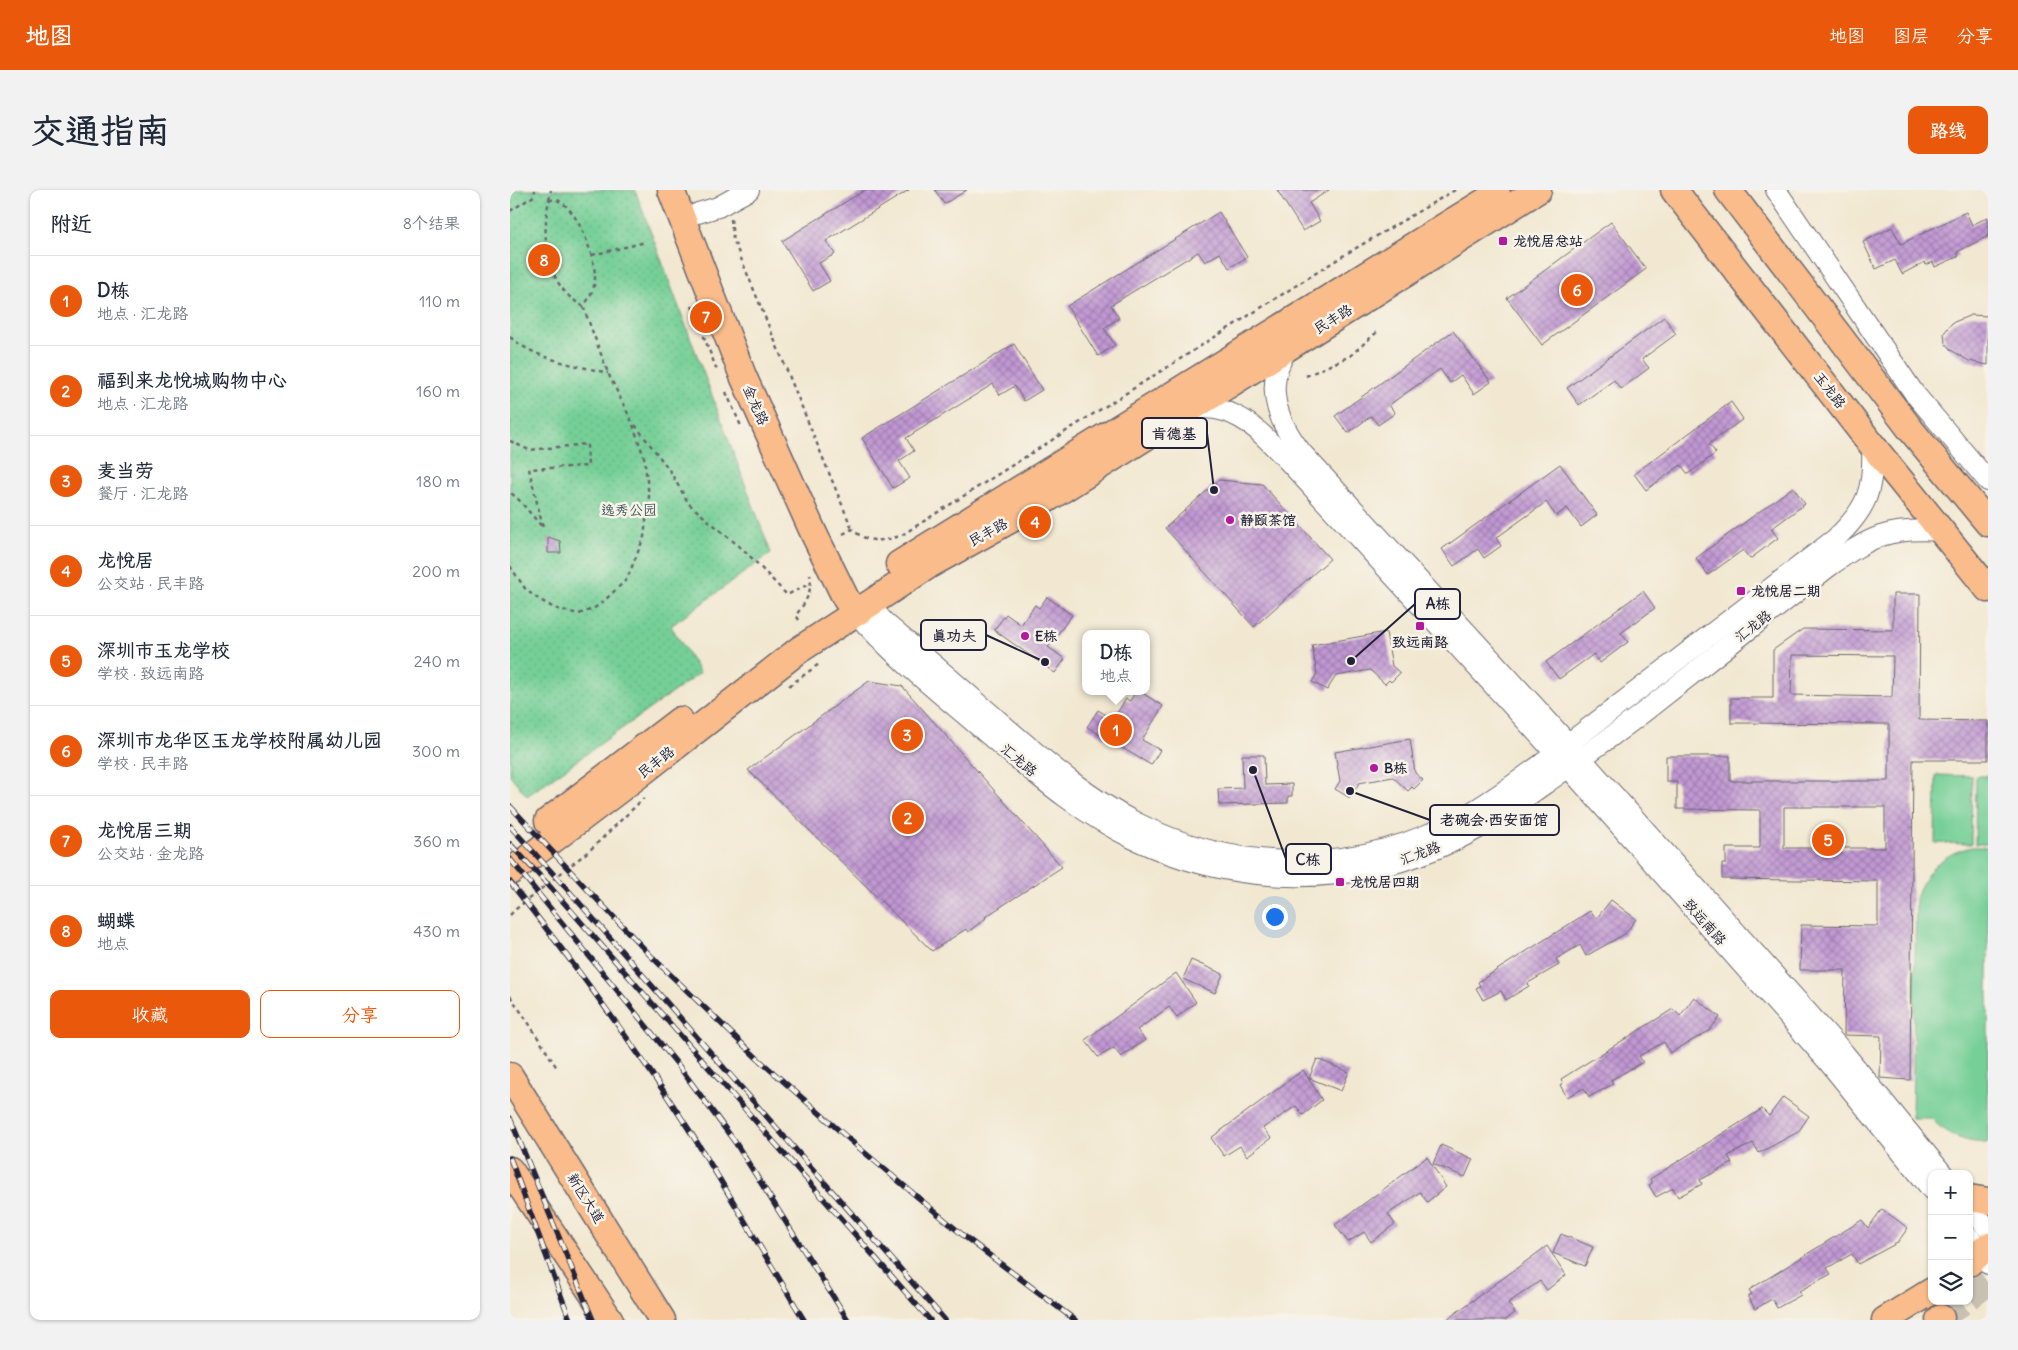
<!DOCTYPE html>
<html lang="zh">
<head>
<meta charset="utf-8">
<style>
  :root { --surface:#fff; --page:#f2f2f3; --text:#1f2937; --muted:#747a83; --line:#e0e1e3; --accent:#ea580c }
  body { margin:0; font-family:Delius,"LXGW WenKai TC",sans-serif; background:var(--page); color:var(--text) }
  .controls { position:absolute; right:15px; bottom:15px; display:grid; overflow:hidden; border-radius:10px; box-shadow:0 1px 4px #0004 }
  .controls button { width:45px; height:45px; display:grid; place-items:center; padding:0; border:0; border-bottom:1px solid var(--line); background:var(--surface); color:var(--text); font:25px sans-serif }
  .you { position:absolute; left:764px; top:726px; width:18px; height:18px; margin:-12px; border:4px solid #fff; border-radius:50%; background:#1a73e8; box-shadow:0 0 0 8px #1a73e833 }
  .badge { display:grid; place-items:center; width:32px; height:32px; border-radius:50%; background:var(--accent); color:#fff; font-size:16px; font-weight:700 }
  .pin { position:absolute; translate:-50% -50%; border:2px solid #fff; box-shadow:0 1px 5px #0006 }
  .popup { position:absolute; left:572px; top:440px; width:68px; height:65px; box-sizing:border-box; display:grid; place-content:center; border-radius:10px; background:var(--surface); filter:drop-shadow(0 1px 4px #0005); font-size:16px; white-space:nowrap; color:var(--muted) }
  .popup b { font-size:19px; color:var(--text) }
  .popup::after { content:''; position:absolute; left:50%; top:100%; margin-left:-10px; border:10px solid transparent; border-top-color:var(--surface) }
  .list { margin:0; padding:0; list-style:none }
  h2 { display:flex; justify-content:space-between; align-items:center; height:65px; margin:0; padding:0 20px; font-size:21px }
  h2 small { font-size:16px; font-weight:400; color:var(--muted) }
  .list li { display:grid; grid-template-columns:32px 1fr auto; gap:15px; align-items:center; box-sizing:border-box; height:90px; padding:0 20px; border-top:1px solid var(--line) }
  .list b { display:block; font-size:19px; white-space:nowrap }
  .list p { margin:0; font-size:16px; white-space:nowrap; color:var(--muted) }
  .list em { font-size:16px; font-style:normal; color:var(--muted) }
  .actions { display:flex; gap:10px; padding:15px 20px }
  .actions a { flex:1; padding:11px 0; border:1px solid var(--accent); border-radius:10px; text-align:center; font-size:18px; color:var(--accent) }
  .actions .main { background:var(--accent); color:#fff }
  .icon { flex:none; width:28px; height:28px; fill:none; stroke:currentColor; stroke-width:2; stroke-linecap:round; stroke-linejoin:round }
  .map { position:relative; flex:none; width:1478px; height:1130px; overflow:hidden; border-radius:10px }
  header { display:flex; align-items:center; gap:30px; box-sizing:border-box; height:70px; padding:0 25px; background:var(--accent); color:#fff }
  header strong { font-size:24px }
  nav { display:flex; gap:28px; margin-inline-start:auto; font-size:18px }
  .intro { display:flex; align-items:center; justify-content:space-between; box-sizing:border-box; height:120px; padding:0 30px }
  h1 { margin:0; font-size:35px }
  .button { padding:12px 22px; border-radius:10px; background:var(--accent); color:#fff; font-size:18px; font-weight:700 }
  main { display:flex; gap:30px; padding:0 30px }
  aside { flex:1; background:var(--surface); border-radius:10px; box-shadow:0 1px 4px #0004 }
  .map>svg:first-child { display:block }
  .park { fill:url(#park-dots); stroke:#4c7868 }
  .garden { fill:#75cf96; stroke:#4c7868 }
  .building { fill:url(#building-cross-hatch); fill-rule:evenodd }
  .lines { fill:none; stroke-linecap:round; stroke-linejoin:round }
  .major-tunnel { stroke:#c8c0b3; stroke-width:26; stroke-dasharray:26 13; stroke-linecap:butt }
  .minor-casing { stroke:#6b6770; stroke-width:22 }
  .major-casing { stroke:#6b6770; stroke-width:29 }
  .path { stroke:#6b6770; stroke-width:2.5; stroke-dasharray:4 4; stroke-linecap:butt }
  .minor { stroke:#fff; stroke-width:20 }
  .major { stroke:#f9bc8a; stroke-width:26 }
  .rail-casing { stroke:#22223b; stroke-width:5.5 }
  .rail { stroke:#f7f3e8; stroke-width:4; stroke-dasharray:11; stroke-linecap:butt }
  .poi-dot { fill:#b5179e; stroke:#f7f3e8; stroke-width:2 }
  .labels { text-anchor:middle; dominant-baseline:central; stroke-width:5; stroke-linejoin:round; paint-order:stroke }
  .poi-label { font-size:14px; font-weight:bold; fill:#22223b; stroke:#f7f3e8; text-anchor:start }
  .street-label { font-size:14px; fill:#22223b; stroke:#f7f3e8 }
  .park-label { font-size:14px; fill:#3b5656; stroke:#f7f3e8 }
  .leader { fill:none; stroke:#22223b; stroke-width:2 }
  .callout-dot { fill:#22223b; stroke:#f7f3e8; stroke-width:2 }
  .callout { fill:#f7f3e8; stroke:#22223b; stroke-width:2 }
  .callout-label { font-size:15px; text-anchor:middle; font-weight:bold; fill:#22223b }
</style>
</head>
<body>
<header>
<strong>地图</strong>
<nav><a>地图</a><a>图层</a><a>分享</a></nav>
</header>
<div class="intro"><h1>交通指南</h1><a class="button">路线</a></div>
<main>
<aside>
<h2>附近<small>8个结果</small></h2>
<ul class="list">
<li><span class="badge">1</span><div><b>D栋</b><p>地点 · 汇龙路</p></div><em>110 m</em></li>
<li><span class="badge">2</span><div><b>福到来龙悦城购物中心</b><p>地点 · 汇龙路</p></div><em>160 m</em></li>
<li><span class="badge">3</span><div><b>麦当劳</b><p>餐厅 · 汇龙路</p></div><em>180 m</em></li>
<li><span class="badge">4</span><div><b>龙悦居</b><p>公交站 · 民丰路</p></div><em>200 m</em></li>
<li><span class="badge">5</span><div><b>深圳市玉龙学校</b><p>学校 · 致远南路</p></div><em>240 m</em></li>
<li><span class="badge">6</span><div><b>深圳市龙华区玉龙学校附属幼儿园</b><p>学校 · 民丰路</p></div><em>300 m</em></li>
<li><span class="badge">7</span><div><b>龙悦居三期</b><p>公交站 · 金龙路</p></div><em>360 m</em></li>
<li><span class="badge">8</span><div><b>蝴蝶</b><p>地点</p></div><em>430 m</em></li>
</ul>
<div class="actions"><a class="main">收藏</a><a>分享</a></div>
</aside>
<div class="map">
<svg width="1478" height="1130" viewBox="0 0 1478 1130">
  <defs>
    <pattern id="park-dots" width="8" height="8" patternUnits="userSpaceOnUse" patternTransform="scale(1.25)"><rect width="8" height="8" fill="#75cf96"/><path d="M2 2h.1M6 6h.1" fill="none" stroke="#65b182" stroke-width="1.8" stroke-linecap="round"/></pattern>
    <pattern id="building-cross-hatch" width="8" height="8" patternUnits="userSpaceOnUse" patternTransform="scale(1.25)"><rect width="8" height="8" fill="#c198d3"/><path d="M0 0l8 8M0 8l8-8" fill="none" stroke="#9c7cac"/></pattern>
  </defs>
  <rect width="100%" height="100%" fill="#f7f3e8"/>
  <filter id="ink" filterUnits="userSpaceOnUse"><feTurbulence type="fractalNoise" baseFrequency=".02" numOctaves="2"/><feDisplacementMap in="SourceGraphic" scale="10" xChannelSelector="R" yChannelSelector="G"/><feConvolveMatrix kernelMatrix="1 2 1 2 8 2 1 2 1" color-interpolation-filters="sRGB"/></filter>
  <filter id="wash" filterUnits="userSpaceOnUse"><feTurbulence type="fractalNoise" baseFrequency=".0096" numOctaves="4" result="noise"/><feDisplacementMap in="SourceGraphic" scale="20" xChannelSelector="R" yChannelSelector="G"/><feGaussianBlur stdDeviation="1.12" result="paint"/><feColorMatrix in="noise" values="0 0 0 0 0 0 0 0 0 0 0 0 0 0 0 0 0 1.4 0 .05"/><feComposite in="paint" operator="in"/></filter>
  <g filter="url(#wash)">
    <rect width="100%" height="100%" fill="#f2e8d1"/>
    <path class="park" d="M 0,0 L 125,0 L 261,363 L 161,436 L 190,483 L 17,606 L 0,585 Z"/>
    <g class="garden">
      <path d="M 1426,585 L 1462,586 L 1461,654 L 1425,653 Z"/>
      <path d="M 1466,586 L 1478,586 L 1478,654 L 1465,654 Z"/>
      <path d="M 1462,657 L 1478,657 L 1478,952 L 1476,953 C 1453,952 1436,945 1421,928 L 1402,928 L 1406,708 C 1415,680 1434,663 1462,657 Z"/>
    </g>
    <g id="blocks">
      <g class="building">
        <path d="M 355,0 L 399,0 L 316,51 L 325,64 L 309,73 L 320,91 L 303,101 L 272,51 Z"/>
        <path d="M 425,0 L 457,0 L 434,14 Z"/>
        <path d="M 767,0 L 819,0 L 799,13 L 810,31 L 793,41 Z"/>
        <path d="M 709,22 L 737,67 L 719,78 L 710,63 L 695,72 L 688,62 L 601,115 L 609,128 L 594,138 L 605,155 L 588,166 L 557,116 Z"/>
        <path d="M 1456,22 L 1462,35 L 1478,27 L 1478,46 L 1447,62 L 1449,66 L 1425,77 L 1423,72 L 1416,75 L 1415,72 L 1392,84 L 1385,70 L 1366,79 L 1353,52 L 1382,37 L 1391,54 Z"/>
        <path d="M 1101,32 L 1136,79 L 1032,155 L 997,108 Z"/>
        <path d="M 1461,125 L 1478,126 L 1478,175 L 1459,171 L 1441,160 L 1435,153 L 1434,143 L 1442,133 Z"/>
        <path d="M 1154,127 L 1166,144 L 1132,169 L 1139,178 L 1111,199 L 1104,190 L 1069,215 L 1057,198 Z"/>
        <path d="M 943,141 L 981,192 L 964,204 L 951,185 L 940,193 L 930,179 L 879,215 L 885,223 L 868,235 L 861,226 L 838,243 L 825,226 Z"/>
        <path d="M 504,154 L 532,200 L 514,211 L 505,196 L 490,205 L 483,194 L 396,248 L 404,261 L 389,271 L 400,288 L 383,298 L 352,248 Z"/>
        <path d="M 1221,212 L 1233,229 L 1199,254 L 1206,263 L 1178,284 L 1171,275 L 1136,300 L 1124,284 Z"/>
        <path d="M 1050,274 L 1087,325 L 1071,337 L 1057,318 L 1046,326 L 1036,312 L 986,348 L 991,356 L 974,368 L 968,359 L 944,376 L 932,359 Z"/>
        <path d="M 709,290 L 752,294 L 820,369 L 744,437 L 655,338 Z"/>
        <path d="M 1283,297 L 1295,314 L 1261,339 L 1268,348 L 1240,369 L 1233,360 L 1198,385 L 1186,368 Z"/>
        <path d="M 38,347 L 50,351 L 51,363 L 38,363 Z"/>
        <path d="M 1133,401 L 1145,418 L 1111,443 L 1118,452 L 1090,473 L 1084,464 L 1049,489 L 1036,472 Z"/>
        <path d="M 1383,404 L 1410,404 L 1409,530 L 1478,531 L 1478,570 L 1403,570 L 1400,890 L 1370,888 L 1371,846 L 1334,845 L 1335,780 L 1290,780 L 1291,735 L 1368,736 L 1368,691 L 1212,689 L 1212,674 L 1216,674 L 1216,658 L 1250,658 L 1250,620 L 1167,619 L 1167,592 L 1156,592 L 1156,566 L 1220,566 L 1220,591 L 1379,591 L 1379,534 L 1221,533 L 1221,508 L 1263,508 L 1263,460 L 1293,439 L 1383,440 ZM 1282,465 L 1383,466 L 1382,507 L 1281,505 ZM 1274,617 L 1375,617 L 1375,658 L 1274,658 Z"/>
        <path d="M 537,407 L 562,425 L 538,457 L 555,469 L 545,483 L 484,440 L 496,424 L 511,435 L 525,415 L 529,418 Z"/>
        <path d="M 876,442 L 882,476 L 890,483 L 881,492 L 879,490 L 875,494 L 860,480 L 826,486 L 817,500 L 802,492 L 807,484 L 802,455 Z"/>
        <path d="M 359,491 L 392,496 L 552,677 L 475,727 L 476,728 L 458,742 L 456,739 L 422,761 L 238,580 Z"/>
        <path d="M 626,501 L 629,501 L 653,516 L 632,550 L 650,560 L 641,575 L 577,537 L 588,520 L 603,529 L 616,509 L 620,511 Z"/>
        <path d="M 900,549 L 905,583 L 913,590 L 904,599 L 902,597 L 898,601 L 883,587 L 849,593 L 840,608 L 825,599 L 830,591 L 825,562 Z"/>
        <path d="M 732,565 L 754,565 L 755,595 L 782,594 L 782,606 L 778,606 L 778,613 L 709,615 L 708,599 L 733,598 Z"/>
        <path d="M 1101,710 L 1126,729 L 1115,744 L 1076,766 L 1070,755 L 1046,769 L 1049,775 L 1018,793 L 1019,796 L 996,810 L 991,801 L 973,810 L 966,798 L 970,796 L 968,792 L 1080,721 L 1086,729 Z"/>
        <path d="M 681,770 L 713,784 L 705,803 L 673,789 Z"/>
        <path d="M 666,783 L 686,812 L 667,827 L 659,817 L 627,840 L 635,850 L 611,867 L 604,858 L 588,867 L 575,850 Z"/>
        <path d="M 1184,807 L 1210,827 L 1199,841 L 1160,863 L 1154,852 L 1129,866 L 1133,872 L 1101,890 L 1103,894 L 1079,907 L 1074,898 L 1057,907 L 1050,895 L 1053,893 L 1051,889 L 1163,819 L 1170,826 Z"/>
        <path d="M 807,869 L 839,882 L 831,901 L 799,888 Z"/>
        <path d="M 793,880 L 812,910 L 793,925 L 786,916 L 753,938 L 761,948 L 737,966 L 730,956 L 714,966 L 701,948 Z"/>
        <path d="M 1273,907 L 1299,926 L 1288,942 L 1249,963 L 1243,953 L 1218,966 L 1222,973 L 1190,990 L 1192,994 L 1168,1007 L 1163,998 L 1146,1007 L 1139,995 L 1142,993 L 1140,989 L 1252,919 L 1259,926 Z"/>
        <path d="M 931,955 L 963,969 L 955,987 L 923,974 Z"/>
        <path d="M 917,967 L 936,997 L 917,1012 L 910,1002 L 878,1024 L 885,1034 L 861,1052 L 854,1042 L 838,1052 L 825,1035 Z"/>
        <path d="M 1372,1019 L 1398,1038 L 1387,1053 L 1348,1074 L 1342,1064 L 1317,1078 L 1321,1084 L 1289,1101 L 1291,1105 L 1267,1118 L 1262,1109 L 1245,1119 L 1238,1106 L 1242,1104 L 1239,1100 L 1352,1030 L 1358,1038 Z"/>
        <path d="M 1051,1044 L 1083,1057 L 1075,1076 L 1043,1063 Z"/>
        <path d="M 1037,1056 L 1056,1085 L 1037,1100 L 1030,1091 L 998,1113 L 1005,1123 L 996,1130 L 936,1130 Z"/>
      </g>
    </g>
  </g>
  <g filter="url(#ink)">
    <use href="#blocks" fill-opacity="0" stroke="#6b6770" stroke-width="1"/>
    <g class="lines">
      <g class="major-tunnel">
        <path d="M 1459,1107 L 1478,1093"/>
        <path d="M 1431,1128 L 1454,1111"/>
      </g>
      <g class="minor-casing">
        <g id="minor">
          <path d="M 1266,0 L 1404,203 L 1478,291"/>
          <path d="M 188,23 L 208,17 L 239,0"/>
          <path d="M 779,157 C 752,194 767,231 792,263 L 1027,519 L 1334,863 L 1433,984"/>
          <path d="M 679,220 C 725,210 751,243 780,273 L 1059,578 L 1320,874 L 1422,1000"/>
          <path d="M 359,415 L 375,433 C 414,466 452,499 491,533 C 533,569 577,608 627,633 C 731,685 852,684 953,627 C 981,612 1007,592 1033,573 C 1060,552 1087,532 1114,511 C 1184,457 1255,403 1325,349 C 1358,318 1364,299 1362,255"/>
          <path d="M 346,423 C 387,471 439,510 487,552 C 530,588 572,624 624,649 C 727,698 845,699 948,649 C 979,634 1008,613 1036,593 C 1073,567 1109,542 1144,514 C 1202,469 1259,423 1317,378 C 1361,346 1378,337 1433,341"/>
          <path d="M 1459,1016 L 1478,1039"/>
          <path d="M 1459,1047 L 1478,1074"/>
        </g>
      </g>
      <g class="major-casing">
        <g id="major">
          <path d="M 161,0 L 233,186 L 304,344 L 336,409 L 346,423"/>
          <path d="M 1164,0 L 1362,255 L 1478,399"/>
          <path d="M 1218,0 L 1401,240 L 1478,333"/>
          <path d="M 389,374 L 987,4"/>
          <path d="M 38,631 L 170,530"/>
          <path d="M 0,682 L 130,584 L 289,460 L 419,375 L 534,311 L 1028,0"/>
          <path d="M 0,886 L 152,1130"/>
          <path d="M 0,980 L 100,1130"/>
          <path d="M 1459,1008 L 1478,1011"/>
          <path d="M 1459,1073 L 1478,1056"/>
          <path d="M 1375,1130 L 1422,1101"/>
          <path d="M 1429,1130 L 1431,1128"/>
        </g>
      </g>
      <g class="path">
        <path d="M 39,10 C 42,10 44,9 47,10 C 68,17 90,76 84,96 C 82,103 78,111 73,116 C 35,96 31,47 39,10 Z"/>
        <path d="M 39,10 L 41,0"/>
        <path d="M 0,21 L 24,6 L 25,0"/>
        <path d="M 221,29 L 223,49 L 342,339"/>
        <path d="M 82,65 L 136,52"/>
        <path d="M 182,116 L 208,183"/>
        <path d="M 0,147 C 27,170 65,175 98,183"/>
        <path d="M 796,186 L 840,166 L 867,142"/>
        <path d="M 216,202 L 231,236"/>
        <path d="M 125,235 L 158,278 L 179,314 L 236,362 L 277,405 L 301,393"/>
        <path d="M 0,251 L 19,260 L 77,254 L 78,276 L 19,279 L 33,338 L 9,310 L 0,302"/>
        <path d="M 333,344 L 342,339 C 357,354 374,352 392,345 L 836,64 L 945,0"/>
        <path d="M 0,376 L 16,400 L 27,408 L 44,418 L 69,424 L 83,419 L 94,411 L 117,389 L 134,347 L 139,306 L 134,267 L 122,232 L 98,183 L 73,116"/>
        <path d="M 289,430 L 286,425 C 296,412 303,400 300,384"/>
        <path d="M 279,496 L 309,474"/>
        <path d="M 0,725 L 6,719 L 80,660 L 134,608"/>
        <path d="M 0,806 L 18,832 L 47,878"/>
      </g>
      <use href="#minor" class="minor"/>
      <use href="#major" class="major"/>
      <g class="rail-casing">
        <g id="rail">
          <path d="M 0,616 L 77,699 L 140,765 L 248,869 L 348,957 L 454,1046 L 565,1130"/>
          <path d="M 0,636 L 66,709 L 435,1130"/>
          <path d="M 0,654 L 42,699 L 420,1130"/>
          <path d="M 0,669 L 168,875 L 225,952 L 338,1130"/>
          <path d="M 0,692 C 63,772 123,853 178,938 C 218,1001 255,1066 294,1130"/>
          <path d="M 0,928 L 83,1130"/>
          <path d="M 0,968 L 60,1130"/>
        </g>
      </g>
      <use href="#rail" class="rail"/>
    </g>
  </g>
  <g class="poi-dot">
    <rect x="988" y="46" width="10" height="10" rx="2.5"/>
    <circle cx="720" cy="330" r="5"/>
    <rect x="1226" y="396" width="10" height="10" rx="2.5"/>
    <rect x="905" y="431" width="10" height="10" rx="2.5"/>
    <circle cx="515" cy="446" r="5"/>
    <circle cx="864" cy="578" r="5"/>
    <rect x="825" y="687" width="10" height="10" rx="2.5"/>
  </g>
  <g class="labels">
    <g class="poi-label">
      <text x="1003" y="51">龙悦居总站</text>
      <text x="730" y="330">静颐茶馆</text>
      <text x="1241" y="401">龙悦居二期</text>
      <text x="525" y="446">E栋</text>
      <text x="910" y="452" text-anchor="middle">致远南路</text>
      <text x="874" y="578">B栋</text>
      <text x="840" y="692">龙悦居四期</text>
    </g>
    <g class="street-label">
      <text transform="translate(823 129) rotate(-32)">民丰路</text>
      <text transform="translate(1320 200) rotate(52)">玉龙路</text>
      <text transform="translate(246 215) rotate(66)">金龙路</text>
      <text transform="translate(478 342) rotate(-29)">民丰路</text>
      <text transform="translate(1243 436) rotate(-38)">汇龙路</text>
      <text transform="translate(509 570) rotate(40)">汇龙路</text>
      <text transform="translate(146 572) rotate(-38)">民丰路</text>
      <text transform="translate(910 663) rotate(-20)">汇龙路</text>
      <text transform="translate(1195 732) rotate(49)">致远南路</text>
      <text transform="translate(76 1008) rotate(58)">新区大道</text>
    </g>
    <g class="park-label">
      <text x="119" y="320">逸秀公园</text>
    </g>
  </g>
  <path class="leader" d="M704 300L697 243M841 471L905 414M535 472L476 445M840 601L920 630M743 580L776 669"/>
  <g class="callout-dot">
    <circle cx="704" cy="300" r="5"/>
    <circle cx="841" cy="471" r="5"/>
    <circle cx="535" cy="472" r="5"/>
    <circle cx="840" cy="601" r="5"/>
    <circle cx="743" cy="580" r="5"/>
  </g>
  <g class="callout">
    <rect x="632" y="228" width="65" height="30" rx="5"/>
    <rect x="905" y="399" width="45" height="30" rx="5"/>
    <rect x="411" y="430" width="65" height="30" rx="5"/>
    <rect x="920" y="615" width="129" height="30" rx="5"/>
    <rect x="776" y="654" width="45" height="30" rx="5"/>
  </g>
  <g class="callout-label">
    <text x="664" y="249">肯德基</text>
    <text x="928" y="419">A栋</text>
    <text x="444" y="451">真功夫</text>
    <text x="984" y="635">老碗会·西安面馆</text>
    <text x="798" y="675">C栋</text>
  </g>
</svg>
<div class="controls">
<button>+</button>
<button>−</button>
<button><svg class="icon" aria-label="layers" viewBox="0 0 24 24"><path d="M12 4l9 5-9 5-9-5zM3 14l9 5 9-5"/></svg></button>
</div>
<div class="you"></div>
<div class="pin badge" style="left:606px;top:540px">1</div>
<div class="popup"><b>D栋</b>地点</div>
<div class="pin badge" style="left:398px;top:628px">2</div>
<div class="pin badge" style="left:397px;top:545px">3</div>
<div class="pin badge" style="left:525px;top:332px">4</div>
<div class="pin badge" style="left:1318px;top:650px">5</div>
<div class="pin badge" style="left:1067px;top:100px">6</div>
<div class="pin badge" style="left:196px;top:127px">7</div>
<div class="pin badge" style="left:34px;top:70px">8</div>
</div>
</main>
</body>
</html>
